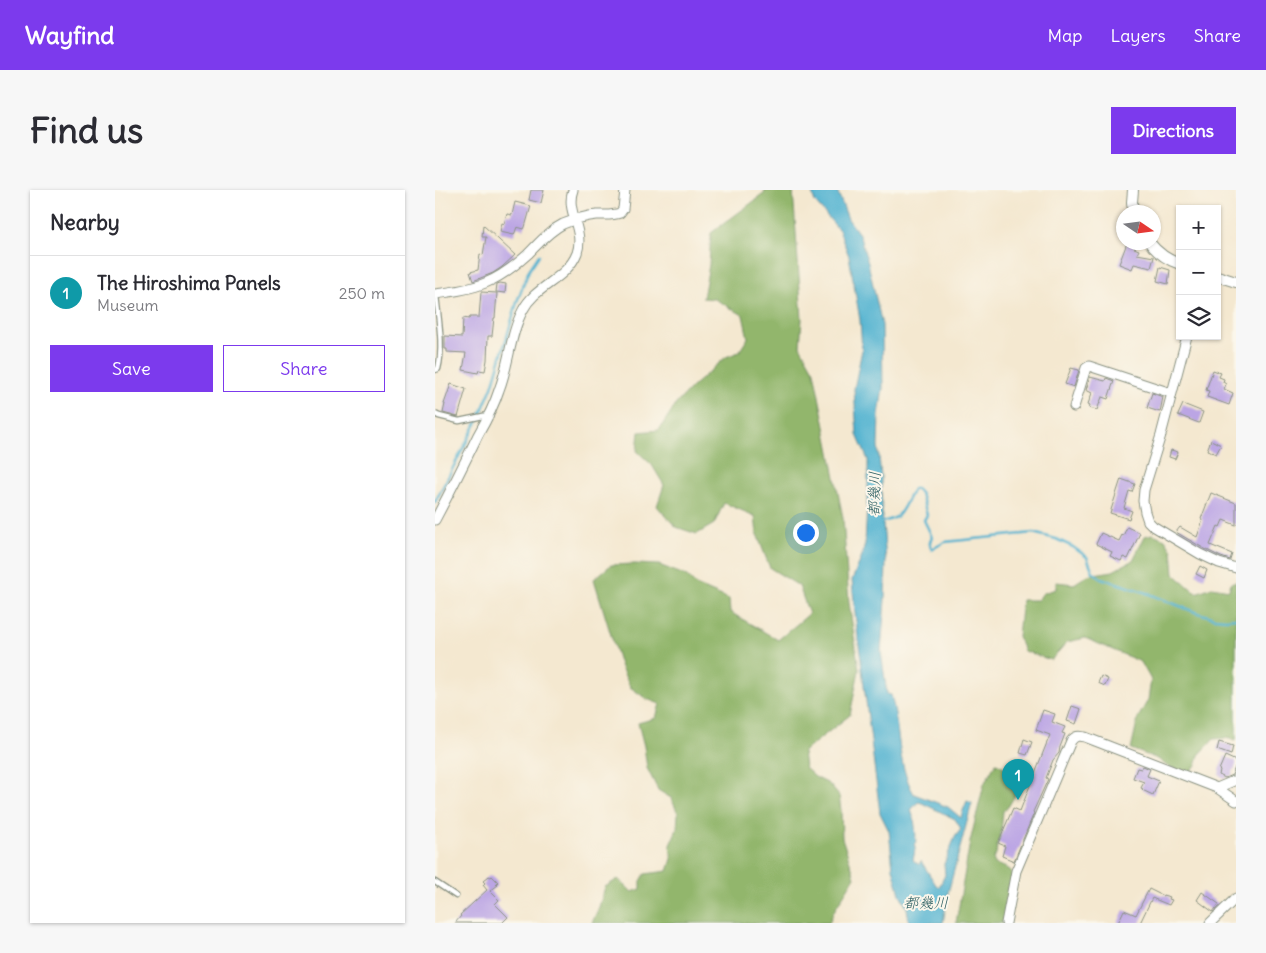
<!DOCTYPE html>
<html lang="en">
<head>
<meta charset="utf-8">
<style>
  :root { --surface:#fff; --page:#f7f7f7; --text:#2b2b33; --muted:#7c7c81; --line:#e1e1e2; --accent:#7c3aed }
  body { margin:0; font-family:Delius,"Klee One",sans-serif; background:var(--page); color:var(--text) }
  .controls { position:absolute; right:15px; top:15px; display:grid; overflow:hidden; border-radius:0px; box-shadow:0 1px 4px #0004 }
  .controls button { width:45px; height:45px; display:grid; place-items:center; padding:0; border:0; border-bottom:1px solid var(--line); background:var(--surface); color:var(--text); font:25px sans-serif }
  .compass { position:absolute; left:681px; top:15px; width:45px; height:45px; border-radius:50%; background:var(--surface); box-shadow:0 1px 4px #0004; rotate:103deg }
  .you { position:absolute; left:370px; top:342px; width:18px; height:18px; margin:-12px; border:4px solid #fff; border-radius:50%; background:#1a73e8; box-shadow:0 0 0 8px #1a73e833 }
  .badge { display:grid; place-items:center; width:32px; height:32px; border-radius:50%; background:var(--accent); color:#fff; font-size:16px; font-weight:700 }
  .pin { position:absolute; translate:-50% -41px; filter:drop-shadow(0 1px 2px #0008) }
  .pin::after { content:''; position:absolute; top:26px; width:18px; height:15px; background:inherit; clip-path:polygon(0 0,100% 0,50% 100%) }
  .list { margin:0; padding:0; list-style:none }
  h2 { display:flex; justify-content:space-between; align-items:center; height:65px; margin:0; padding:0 20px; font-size:21px }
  h2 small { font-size:16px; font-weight:400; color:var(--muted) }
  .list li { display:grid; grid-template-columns:32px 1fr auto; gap:15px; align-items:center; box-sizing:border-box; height:75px; padding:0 20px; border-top:1px solid var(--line) }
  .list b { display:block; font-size:19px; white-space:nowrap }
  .list p { margin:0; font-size:16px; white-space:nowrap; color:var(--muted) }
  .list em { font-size:16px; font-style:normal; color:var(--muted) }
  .actions { display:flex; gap:10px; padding:15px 20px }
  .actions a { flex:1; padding:11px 0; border:1px solid var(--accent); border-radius:0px; text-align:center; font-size:18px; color:var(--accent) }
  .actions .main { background:var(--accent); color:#fff }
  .icon { flex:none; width:28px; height:28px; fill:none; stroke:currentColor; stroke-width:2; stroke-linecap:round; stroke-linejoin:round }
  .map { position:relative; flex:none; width:801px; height:733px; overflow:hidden; border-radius:0px }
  header { display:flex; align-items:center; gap:30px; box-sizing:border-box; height:70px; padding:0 25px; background:var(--accent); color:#fff }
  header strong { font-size:24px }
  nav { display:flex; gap:28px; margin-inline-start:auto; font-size:18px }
  .intro { display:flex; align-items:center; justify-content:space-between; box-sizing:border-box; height:120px; padding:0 30px }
  h1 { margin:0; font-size:35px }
  .button { padding:12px 22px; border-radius:0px; background:var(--accent); color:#fff; font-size:18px; font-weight:700 }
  main { display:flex; gap:30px; padding:0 30px }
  aside { flex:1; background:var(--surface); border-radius:0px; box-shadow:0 1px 4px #0004 }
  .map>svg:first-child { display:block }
  .forest { fill:#92b66c; stroke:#587a50 }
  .water { fill:#51b2d0; stroke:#387882; fill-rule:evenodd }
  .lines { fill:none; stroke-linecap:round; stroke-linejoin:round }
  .stream { stroke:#51b2d0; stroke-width:2.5 }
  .building { fill:#bba5e4 }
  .service-casing { stroke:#8a9282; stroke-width:7 }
  .minor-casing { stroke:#8a9282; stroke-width:11 }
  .tertiary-casing { stroke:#8a9282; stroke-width:12 }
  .service { stroke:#fff; stroke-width:4.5 }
  .minor { stroke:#fff; stroke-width:9 }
  .tertiary { stroke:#fff; stroke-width:10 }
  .labels { text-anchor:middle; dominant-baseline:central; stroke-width:4; stroke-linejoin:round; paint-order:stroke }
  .water-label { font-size:15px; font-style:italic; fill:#2e6063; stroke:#fbf7ec }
</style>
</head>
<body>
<header>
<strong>Wayfind</strong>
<nav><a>Map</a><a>Layers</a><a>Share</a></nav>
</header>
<div class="intro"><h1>Find us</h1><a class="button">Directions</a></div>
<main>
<aside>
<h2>Nearby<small></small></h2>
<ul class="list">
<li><span class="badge" style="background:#0f9aa8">1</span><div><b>The Hiroshima Panels</b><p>Museum</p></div><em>250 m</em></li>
</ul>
<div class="actions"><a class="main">Save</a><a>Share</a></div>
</aside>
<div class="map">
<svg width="801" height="733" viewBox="0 0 801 733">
  <rect width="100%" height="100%" fill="#fbf7ec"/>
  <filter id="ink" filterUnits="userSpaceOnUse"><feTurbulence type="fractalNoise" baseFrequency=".02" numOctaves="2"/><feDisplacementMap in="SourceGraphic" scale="10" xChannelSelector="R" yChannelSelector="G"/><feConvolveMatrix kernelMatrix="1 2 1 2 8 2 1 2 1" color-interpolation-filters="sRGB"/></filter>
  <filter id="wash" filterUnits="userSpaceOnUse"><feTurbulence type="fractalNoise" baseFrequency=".0096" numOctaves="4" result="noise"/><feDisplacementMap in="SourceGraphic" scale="20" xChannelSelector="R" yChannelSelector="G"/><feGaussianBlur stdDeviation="1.12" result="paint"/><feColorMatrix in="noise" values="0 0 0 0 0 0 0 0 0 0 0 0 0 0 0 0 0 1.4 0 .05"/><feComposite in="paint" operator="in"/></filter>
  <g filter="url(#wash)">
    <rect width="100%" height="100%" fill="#f4e8d0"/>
    <g class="forest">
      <path d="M 329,0 L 358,0 L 367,129 L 365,156 L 379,181 L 408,328 L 414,413 L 424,480 L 415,525 L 368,562 L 370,578 L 380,587 L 394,594 L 404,606 L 406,620 L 407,648 L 420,687 L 399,721 L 394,733 L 157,733 L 164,717 L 170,697 L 183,689 L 197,702 L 206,699 L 206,691 L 210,684 L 233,681 L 237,669 L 235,655 L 242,639 L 243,623 L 236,608 L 223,600 L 212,578 L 209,556 L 203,533 L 221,528 L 225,514 L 212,509 L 195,497 L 185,475 L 159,389 L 176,375 L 200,374 L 224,375 L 252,386 L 261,395 L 294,409 L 295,422 L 343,450 L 374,424 L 364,396 L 335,378 L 322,344 L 320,326 L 289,313 L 279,334 L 262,344 L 241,337 L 222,316 L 229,295 L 217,275 L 202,261 L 204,242 L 224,240 L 241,214 L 257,197 L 291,167 L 304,162 L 313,148 L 308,125 L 280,109 L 268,108 L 274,75 L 276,43 L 330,3 Z"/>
      <path d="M 718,344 L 730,349 L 737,360 L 739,384 L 761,403 L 777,397 L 794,400 L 796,393 L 801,391 L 801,550 L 790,548 L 779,549 L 764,565 L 761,575 L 756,581 L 746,581 L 732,576 L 723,569 L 696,559 L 703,528 L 713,510 L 716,490 L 706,472 L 650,448 L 632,452 L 616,470 L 589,461 L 583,446 L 587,410 L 603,410 L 608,403 L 621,399 L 621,392 L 639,394 L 653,385 L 678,381 L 698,370 L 710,346 Z"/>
      <path d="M 561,573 L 566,575 L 576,583 L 574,592 L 577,596 L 580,605 L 573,617 L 568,621 L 566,643 L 562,655 L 561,664 L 558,669 L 560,674 L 569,677 L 576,681 L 580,690 L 572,733 L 521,733 L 535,652 L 549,594 Z"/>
    </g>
    <path class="water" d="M 376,0 L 402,0 L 413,29 L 424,44 L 433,73 L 447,135 L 448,198 L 444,225 L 443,256 L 446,287 L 447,324 L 449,345 L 451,371 L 450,410 L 446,462 L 452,504 L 456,505 C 465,537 462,575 479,604 L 513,617 L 526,628 L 527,623 L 532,611 L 537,613 L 513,703 L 508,733 L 474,733 L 472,718 L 465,704 L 458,678 L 454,641 L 445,623 L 420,423 L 417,390 L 426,369 L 430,354 L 433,295 L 433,270 L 422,245 L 419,199 L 427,160 L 425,130 L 414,66 L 404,40 L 380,12 ZM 483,612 L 487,613 L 520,629 L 526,639 L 520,647 L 509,674 L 510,685 L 504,697 L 501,695 L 486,671 L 484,675 L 478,670 C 482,654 482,635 476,620 Z"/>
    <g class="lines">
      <g class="stream">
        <path d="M 0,312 L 43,230 L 57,197 L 83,109 L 94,80 L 104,65"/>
        <path d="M 445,332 C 450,331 457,330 461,327 C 467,324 474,306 478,299 L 481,299 L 486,304 L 492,325 L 489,330 C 492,337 495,341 497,348 C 494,352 494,354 497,359 L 510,352 L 598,343 L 621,349 L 638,357 L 652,367 L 658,382 L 666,388 L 709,402 L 760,422 L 780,428 L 791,429 L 801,428"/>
      </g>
    </g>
    <g id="blocks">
      <g class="building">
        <path d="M 96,0 L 109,0 L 106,13 L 94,10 Z"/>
        <path d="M 80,12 L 96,16 L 90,37 L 89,39 L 82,37 L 79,45 L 65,42 L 67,33 L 69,34 L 72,24 L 77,25 Z"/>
        <path d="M 48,35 L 80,65 L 67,77 L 58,83 L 38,91 L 35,82 L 43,80 L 45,64 L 48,65 L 51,47 L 47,47 Z"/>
        <path d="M 692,53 L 700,56 L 699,58 L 704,60 L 702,64 L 719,67 L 716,78 L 699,74 L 697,79 L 684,74 Z"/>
        <path d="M 725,77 L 735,80 L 733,94 L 722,91 Z"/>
        <path d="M 65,93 L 71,94 L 70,103 L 61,102 L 62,94 Z"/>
        <path d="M 46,102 L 62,103 L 60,128 L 59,128 L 57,146 L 53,146 L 52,170 L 50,181 L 44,180 L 43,183 L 28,180 L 31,163 L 12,162 L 12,159 L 10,159 L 10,146 L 27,147 L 28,128 L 34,129 L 35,127 L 44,127 Z"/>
        <path d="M 636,178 L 644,180 L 639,197 L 630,194 Z"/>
        <path d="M 778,180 L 786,183 L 784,187 L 789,189 L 788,192 L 791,194 L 789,199 L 798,203 L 794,215 L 772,207 L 774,201 L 771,200 Z"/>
        <path d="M 655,187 L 670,191 L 671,188 L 679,191 L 673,209 L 667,207 L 662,220 L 654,218 L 655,215 L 653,214 L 657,203 L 651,200 Z"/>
        <path d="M 16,194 L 31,199 L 23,227 L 8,223 L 10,214 L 9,214 Z"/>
        <path d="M 717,203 L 728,207 L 725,222 L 712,218 Z"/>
        <path d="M 748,214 L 768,222 L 764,233 L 743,225 Z"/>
        <path d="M 776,250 L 786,255 L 781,264 L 772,260 Z"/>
        <path d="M 736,260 L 743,262 L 740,269 L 734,267 Z"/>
        <path d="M 686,289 L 700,294 L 697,302 L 694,301 L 689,318 L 697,321 L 694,329 L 675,323 Z"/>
        <path d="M 776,303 L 801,313 L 801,335 L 788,330 L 785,337 L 783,336 L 775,355 L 797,364 L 795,370 L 786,367 L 768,358 L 741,342 L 745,337 L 762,347 L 768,330 L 766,329 Z"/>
        <path d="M 692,337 L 705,343 L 693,369 L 688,367 L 686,371 L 675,366 L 677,362 L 661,354 L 666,343 L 684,351 L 687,345 L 688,346 Z"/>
        <path d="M 765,376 L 772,380 L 769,388 L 761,384 Z"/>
        <path d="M 666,486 L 673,489 L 670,496 L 663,493 Z"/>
        <path d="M 637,516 L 646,519 L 641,534 L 632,531 Z"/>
        <path d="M 608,520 L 620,524 L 617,532 L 630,537 L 627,543 L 630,544 L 625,557 L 624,563 L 618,570 L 611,588 L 613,589 L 598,622 L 599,623 L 579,671 L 567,666 L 570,656 L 563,653 L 578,618 L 585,621 L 615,545 L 601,540 Z"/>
        <path d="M 589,549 L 597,552 L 592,565 L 585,563 Z"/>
        <path d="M 784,552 L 798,556 L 796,565 L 782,560 Z"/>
        <path d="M 790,566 L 801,571 L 801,575 L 797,585 L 790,588 L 784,585 L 785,581 L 784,580 Z"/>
        <path d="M 708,576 L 715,579 L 712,586 L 724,591 L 718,605 L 707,600 L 708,599 L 706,598 L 709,592 L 698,588 L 702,578 L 706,579 Z"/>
        <path d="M 54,686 L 56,687 L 57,686 L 63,692 L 61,694 L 63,695 L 55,701 L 64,710 L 60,714 L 73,727 L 67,733 L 20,733 L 26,726 L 25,725 L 52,700 L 48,695 L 50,693 L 48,691 Z"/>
        <path d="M 714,699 L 728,706 L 728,705 L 735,707 L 734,709 L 737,710 L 734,715 L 717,708 L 705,733 L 683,733 L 689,720 L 701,725 Z"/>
        <path d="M 767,702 L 784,714 L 778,722 L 762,710 Z"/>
      </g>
    </g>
  </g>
  <g filter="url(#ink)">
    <use href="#blocks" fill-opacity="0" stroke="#8a9282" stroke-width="1"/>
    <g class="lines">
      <g class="service-casing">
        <g id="service">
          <path d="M 0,180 L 3,179 C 9,156 3,127 1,104"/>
          <path d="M 0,224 L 4,226 L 24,231 L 53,225"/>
          <path d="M 0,692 L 21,706"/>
        </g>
      </g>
      <g class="minor-casing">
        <g id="minor">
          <path d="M 0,104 C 42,99 61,93 93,64 C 104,53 114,41 128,34 C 138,30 151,26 162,25 C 169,25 177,26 185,23 L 188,19 L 190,0"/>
          <path d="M 752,146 L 726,245 L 709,300 L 708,311 L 710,322 L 713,331 L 718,336 L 765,364 L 784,373 L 801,378"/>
          <path d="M 639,217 L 651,178 L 654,176 L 736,203"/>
          <path d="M 0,330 C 15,302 29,274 43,245 C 51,231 59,216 64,200 C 74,175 75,144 88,120 C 100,96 132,89 142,63 C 150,40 130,21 138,0"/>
          <path d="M 782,598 L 801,590"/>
          <path d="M 571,733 L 581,681 L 636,551 C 641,545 644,546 650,547 L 782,598 L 801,611"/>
          <path d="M 775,733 L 801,708"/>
        </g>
      </g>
      <g class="tertiary-casing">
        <g id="tertiary">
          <path d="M 698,22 L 697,12 L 698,0"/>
          <path d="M 714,52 C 722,62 732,70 745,74"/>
          <path d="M 782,86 L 801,92"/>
        </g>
      </g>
      <use href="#service" class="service"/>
      <use href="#minor" class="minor"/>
      <use href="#tertiary" class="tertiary"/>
    </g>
  </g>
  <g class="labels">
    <g class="water-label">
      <text transform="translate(439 304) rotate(-89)">都幾川</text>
      <text x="491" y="712">都幾川</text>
    </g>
  </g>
</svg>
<div class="controls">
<button>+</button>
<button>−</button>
<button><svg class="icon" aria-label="layers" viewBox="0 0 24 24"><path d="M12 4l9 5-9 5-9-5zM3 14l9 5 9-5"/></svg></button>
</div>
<svg class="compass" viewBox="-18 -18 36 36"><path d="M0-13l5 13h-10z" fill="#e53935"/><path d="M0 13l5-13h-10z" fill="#7c7c81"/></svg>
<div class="you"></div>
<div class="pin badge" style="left:583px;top:610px;background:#0f9aa8">1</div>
</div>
</main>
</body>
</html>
